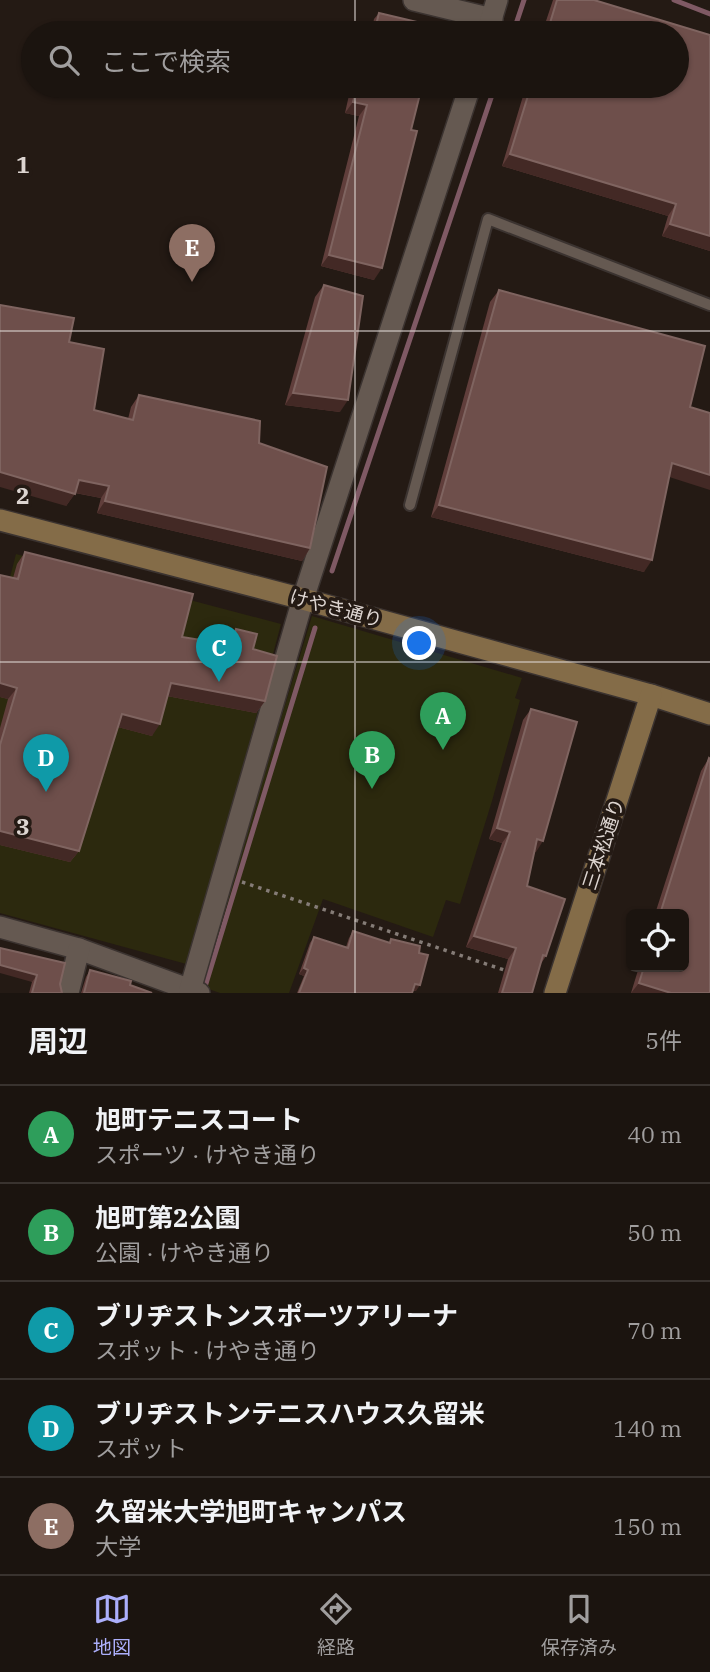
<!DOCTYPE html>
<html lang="ja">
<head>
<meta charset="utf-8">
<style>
  :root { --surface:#1b140f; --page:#28211d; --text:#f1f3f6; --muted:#a09e9e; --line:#39332f; --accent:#acaffb }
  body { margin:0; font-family:"IBM Plex Serif","Noto Sans JP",serif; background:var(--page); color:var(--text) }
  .controls { position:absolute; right:21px; bottom:21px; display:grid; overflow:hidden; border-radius:10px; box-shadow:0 2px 5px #0004 }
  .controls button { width:63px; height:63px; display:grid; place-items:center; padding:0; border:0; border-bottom:2px solid var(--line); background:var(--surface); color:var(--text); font:35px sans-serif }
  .you { position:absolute; left:420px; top:644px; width:24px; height:24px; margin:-18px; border:5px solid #fff; border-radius:50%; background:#1a73e8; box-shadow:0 0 0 10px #1a73e833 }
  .badge { display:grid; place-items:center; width:46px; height:46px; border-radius:50%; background:var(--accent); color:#fff; font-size:23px; font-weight:700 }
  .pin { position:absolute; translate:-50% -58px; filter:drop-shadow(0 2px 4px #0008) }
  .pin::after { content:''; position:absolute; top:37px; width:24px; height:21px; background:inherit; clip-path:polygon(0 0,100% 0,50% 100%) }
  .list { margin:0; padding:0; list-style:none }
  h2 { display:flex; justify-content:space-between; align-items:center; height:91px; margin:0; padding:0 28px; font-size:30px }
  h2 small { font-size:23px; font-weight:400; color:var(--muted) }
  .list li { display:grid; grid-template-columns:46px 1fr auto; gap:21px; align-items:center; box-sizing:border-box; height:98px; padding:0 28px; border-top:2px solid var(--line) }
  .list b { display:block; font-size:26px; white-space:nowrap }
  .list p { margin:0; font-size:23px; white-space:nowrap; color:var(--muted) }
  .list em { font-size:23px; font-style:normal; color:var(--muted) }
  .icon { flex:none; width:38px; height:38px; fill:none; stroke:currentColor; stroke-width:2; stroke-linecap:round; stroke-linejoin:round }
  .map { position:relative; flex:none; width:710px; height:993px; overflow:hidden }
  .search { position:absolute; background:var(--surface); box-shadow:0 2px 5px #0004; left:21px; right:21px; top:21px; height:77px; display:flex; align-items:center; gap:18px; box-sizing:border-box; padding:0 24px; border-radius:38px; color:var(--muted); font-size:26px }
  .sheet { height:581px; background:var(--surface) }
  nav { display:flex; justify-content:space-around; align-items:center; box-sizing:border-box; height:98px; border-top:2px solid var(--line); background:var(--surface); font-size:19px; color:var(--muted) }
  nav a { display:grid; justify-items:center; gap:4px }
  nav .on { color:var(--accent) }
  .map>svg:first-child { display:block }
  .green { fill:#2c290e }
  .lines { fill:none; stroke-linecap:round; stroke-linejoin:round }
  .stream { stroke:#7f5964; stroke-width:5 }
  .lane-casing { stroke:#3b3330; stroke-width:14 }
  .street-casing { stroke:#3b3330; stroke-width:24 }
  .secondary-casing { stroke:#3b3330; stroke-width:24 }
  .path { stroke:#857c77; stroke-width:3.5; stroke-dasharray:3.5 5; stroke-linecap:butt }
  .lane { stroke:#655951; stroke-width:10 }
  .street { stroke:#655951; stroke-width:21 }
  .secondary { stroke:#846c48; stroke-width:21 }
  .wall { fill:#603e3b }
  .shaded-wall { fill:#432925 }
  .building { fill:#6e4f4b; stroke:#7f6460; stroke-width:2 }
  .grid { fill:none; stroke:#ddd5d1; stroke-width:2; stroke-opacity:0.55 }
  .labels { text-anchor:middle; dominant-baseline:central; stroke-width:7; stroke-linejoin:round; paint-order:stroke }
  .street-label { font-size:19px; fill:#ddd5d1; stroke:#241a14 }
  .grid-label { font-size:23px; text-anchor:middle; font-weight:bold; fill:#ddd5d1; stroke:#241a14; stroke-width:7; stroke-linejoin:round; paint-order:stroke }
</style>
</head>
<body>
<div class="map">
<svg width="710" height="993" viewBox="0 0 710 993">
  <rect width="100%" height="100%" fill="#241a14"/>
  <g class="green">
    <path d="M 16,554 L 281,624 L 190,965 L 0,913 L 0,584 L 8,585 Z"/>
    <path d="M 312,616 L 522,678 L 515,698 L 520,700 L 492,801 L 460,904 L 446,900 L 433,937 L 323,899 L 289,993 L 220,993 L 200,986 Z"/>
  </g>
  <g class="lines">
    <g class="stream">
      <path d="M 674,0 L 710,14"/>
      <path d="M 513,33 L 524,0"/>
      <path d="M 332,571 L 495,86"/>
      <path d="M 204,990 L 315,628"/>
    </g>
    <g class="lane-casing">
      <path id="lane" d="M 410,505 L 488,219 L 710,305"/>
    </g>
    <g class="street-casing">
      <g id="street">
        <path d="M 414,0 L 492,19"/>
        <path d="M 487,33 L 497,0"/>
        <path d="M 0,927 L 79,949 L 199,993"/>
        <path d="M 190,990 L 303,599 L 470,86"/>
        <path d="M 68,993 L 79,949"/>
      </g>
    </g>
    <g class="secondary-casing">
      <g id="secondary">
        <path d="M 0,520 L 303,599 L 651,695 L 710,714"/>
        <path d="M 555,993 L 651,695"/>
      </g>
    </g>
    <path class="path" d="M 242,882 L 507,971"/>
    <use href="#lane" class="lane"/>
    <use href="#street" class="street"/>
    <use href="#secondary" class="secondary"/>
  </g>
  <g class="wall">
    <path d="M 553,0 L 594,0 L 710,35 L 710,251 L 662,236 L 668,216 L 502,166 L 526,86 L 677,86 L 677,33 L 542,33 Z"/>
    <path d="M 379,13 L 414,33 L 371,33 L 374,19 Z"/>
    <path d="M 351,86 L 422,86 L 374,280 L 321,266 L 359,116 L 345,113 Z"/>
    <path d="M 324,285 L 340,412 L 285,405 L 315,297 Z"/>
    <path d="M 499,290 L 669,477 L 644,572 L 431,517 L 490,302 Z"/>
    <path d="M 69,342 L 94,410 L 128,419 L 131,407 L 139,395 L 259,443 L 310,548 L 302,561 L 97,513 L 101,498 L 75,493 L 66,506 Z"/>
    <path d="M 25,552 L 182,637 L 227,644 L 228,641 L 236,629 L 253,649 L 265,701 L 256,713 L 167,696 L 152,736 L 118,727 L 79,851 L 70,862 L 0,845 L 0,728 L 8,699 L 0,697 L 0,575 L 13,578 L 17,564 Z"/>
    <path d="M 531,709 L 536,852 L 534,852 L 527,886 L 546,956 L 540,965 L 532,993 L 498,993 L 508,959 L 466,947 L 502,843 L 489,839 L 523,720 Z"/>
    <path d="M 709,758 L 710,993 L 631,993 L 639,967 L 684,967 L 684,914 L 655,914 L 701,771 Z"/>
    <path d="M 353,931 L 389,943 L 391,939 L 419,953 L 416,991 L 413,991 L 412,993 L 297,993 L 304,976 L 299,974 L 310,943 L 314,937 L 346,947 L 349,938 Z"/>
    <path d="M 0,948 L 60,984 L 62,993 L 29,993 L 32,982 Z"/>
    <path d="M 90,970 L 130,985 L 152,993 L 81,993 L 86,977 Z"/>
  </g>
  <g class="shaded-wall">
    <path d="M 353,102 L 367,105 L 359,116 L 345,113 Z"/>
    <path d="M 510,154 L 676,204 L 668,216 L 502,166 Z"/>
    <path d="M 670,224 L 710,236 L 710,251 L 662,236 Z"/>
    <path d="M 329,255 L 382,268 L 374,280 L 321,266 Z"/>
    <path d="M 293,393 L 348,400 L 340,412 L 285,405 Z"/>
    <path d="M 672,463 L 710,475 L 710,490 L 663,475 Z"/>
    <path d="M 0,472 L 75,494 L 66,506 L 0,487 Z"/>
    <path d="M 79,480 L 109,486 L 101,498 L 71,492 Z"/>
    <path d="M 105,501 L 310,548 L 302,561 L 97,513 Z"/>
    <path d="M 439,505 L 652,560 L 644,572 L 431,517 Z"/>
    <path d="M 0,683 L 17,688 L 8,699 L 0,697 Z"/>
    <path d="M 171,683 L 265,701 L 256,713 L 162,695 Z"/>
    <path d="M 122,714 L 160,724 L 152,736 L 114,726 Z"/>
    <path d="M 497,828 L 510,832 L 502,843 L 489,839 Z"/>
    <path d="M 0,831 L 79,851 L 70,862 L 0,845 Z"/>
    <path d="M 537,839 L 543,841 L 536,852 L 529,850 Z"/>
    <path d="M 474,936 L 516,948 L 508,959 L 466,947 Z"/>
    <path d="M 0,965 L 37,975 L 32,982 L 0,973 Z"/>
    <path d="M 304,968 L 308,970 L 304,976 L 299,974 Z"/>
    <path d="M 639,983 L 671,993 L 631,993 Z"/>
    <path d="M 415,984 L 420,985 L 416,991 L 410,990 Z"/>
  </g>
  <g class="building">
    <path d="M 557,0 L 594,0 L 710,35 L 710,236 L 670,224 L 676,204 L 510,154 L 531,86 L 677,86 L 677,33 L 547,33 Z"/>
    <path d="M 379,13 L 417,22 L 414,33 L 374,33 Z"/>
    <path d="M 357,86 L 422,86 L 411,130 L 417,131 L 382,268 L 329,255 L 367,105 L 353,102 Z"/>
    <path d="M 324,285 L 363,296 L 348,400 L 293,393 Z"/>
    <path d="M 499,290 L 705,346 L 690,407 L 710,413 L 710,475 L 672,463 L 652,560 L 439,505 Z"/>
    <path d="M 0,305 L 74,318 L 69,342 L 104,349 L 94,410 L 133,420 L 139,395 L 260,421 L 259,443 L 327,467 L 310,548 L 105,501 L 109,486 L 79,480 L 75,494 L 0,472 Z"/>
    <path d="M 25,552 L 193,594 L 182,637 L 232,645 L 236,629 L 257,634 L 253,649 L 277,656 L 265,701 L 171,683 L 160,724 L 122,714 L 79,851 L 0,831 L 0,745 L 17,688 L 0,683 L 0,575 L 18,579 Z"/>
    <path d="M 531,709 L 577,722 L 543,841 L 537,839 L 527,886 L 565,899 L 546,956 L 543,955 L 532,993 L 502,993 L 516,948 L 474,936 L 510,832 L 497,828 Z"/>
    <path d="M 709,758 L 710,759 L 710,993 L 671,993 L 639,983 L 644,967 L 684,967 L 684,914 L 660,914 Z"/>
    <path d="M 353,931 L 390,943 L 391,939 L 420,946 L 419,953 L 428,955 L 420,985 L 415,984 L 412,993 L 299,993 L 308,970 L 304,968 L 314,937 L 348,948 Z"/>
    <path d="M 0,948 L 65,963 L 60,984 L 62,993 L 32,993 L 37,975 L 0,965 Z"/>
    <path d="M 90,970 L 131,981 L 130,985 L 152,993 L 84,993 Z"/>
  </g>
  <path class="grid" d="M 355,0 L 355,33M 355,86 L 355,993M 0,331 L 710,331M 0,662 L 710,662"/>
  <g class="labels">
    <g class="street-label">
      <text transform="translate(336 608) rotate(15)">けやき通り</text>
      <text transform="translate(603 844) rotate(-72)">三本松通り</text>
    </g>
  </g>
  <g class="grid-label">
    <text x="23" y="173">1</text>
    <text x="23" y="504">2</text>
    <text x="23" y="835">3</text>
  </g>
</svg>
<div class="controls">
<button><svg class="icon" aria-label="locate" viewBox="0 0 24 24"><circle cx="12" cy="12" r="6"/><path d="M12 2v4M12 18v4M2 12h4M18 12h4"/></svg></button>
</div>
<div class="you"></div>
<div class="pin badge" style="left:443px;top:750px;background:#2e9e5b">A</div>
<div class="pin badge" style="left:372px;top:789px;background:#2e9e5b">B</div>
<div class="pin badge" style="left:219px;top:682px;background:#0f9aa8">C</div>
<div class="pin badge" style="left:46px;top:792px;background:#0f9aa8">D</div>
<div class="pin badge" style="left:192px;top:282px;background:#8d6e63">E</div>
<div class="search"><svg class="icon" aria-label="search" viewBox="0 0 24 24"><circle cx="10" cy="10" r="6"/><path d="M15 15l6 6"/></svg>ここで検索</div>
</div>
<section class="sheet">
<h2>周辺<small>5件</small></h2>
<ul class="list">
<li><span class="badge" style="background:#2e9e5b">A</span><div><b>旭町テニスコート</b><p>スポーツ · けやき通り</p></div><em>40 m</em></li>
<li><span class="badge" style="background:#2e9e5b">B</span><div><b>旭町第2公園</b><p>公園 · けやき通り</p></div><em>50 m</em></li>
<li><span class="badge" style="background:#0f9aa8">C</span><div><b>ブリヂストンスポーツアリーナ</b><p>スポット · けやき通り</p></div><em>70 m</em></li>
<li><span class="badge" style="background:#0f9aa8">D</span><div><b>ブリヂストンテニスハウス久留米</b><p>スポット</p></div><em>140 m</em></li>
<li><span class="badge" style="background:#8d6e63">E</span><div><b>久留米大学旭町キャンパス</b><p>大学</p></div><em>150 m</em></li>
</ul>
</section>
<nav>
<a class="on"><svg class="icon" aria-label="map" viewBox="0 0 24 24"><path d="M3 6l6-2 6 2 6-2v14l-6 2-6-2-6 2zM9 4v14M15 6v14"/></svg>地図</a>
<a><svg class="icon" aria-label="directions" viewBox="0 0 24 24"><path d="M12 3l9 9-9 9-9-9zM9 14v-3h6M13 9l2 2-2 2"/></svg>経路</a>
<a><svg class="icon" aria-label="saved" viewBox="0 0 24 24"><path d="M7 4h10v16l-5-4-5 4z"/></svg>保存済み</a>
</nav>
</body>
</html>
